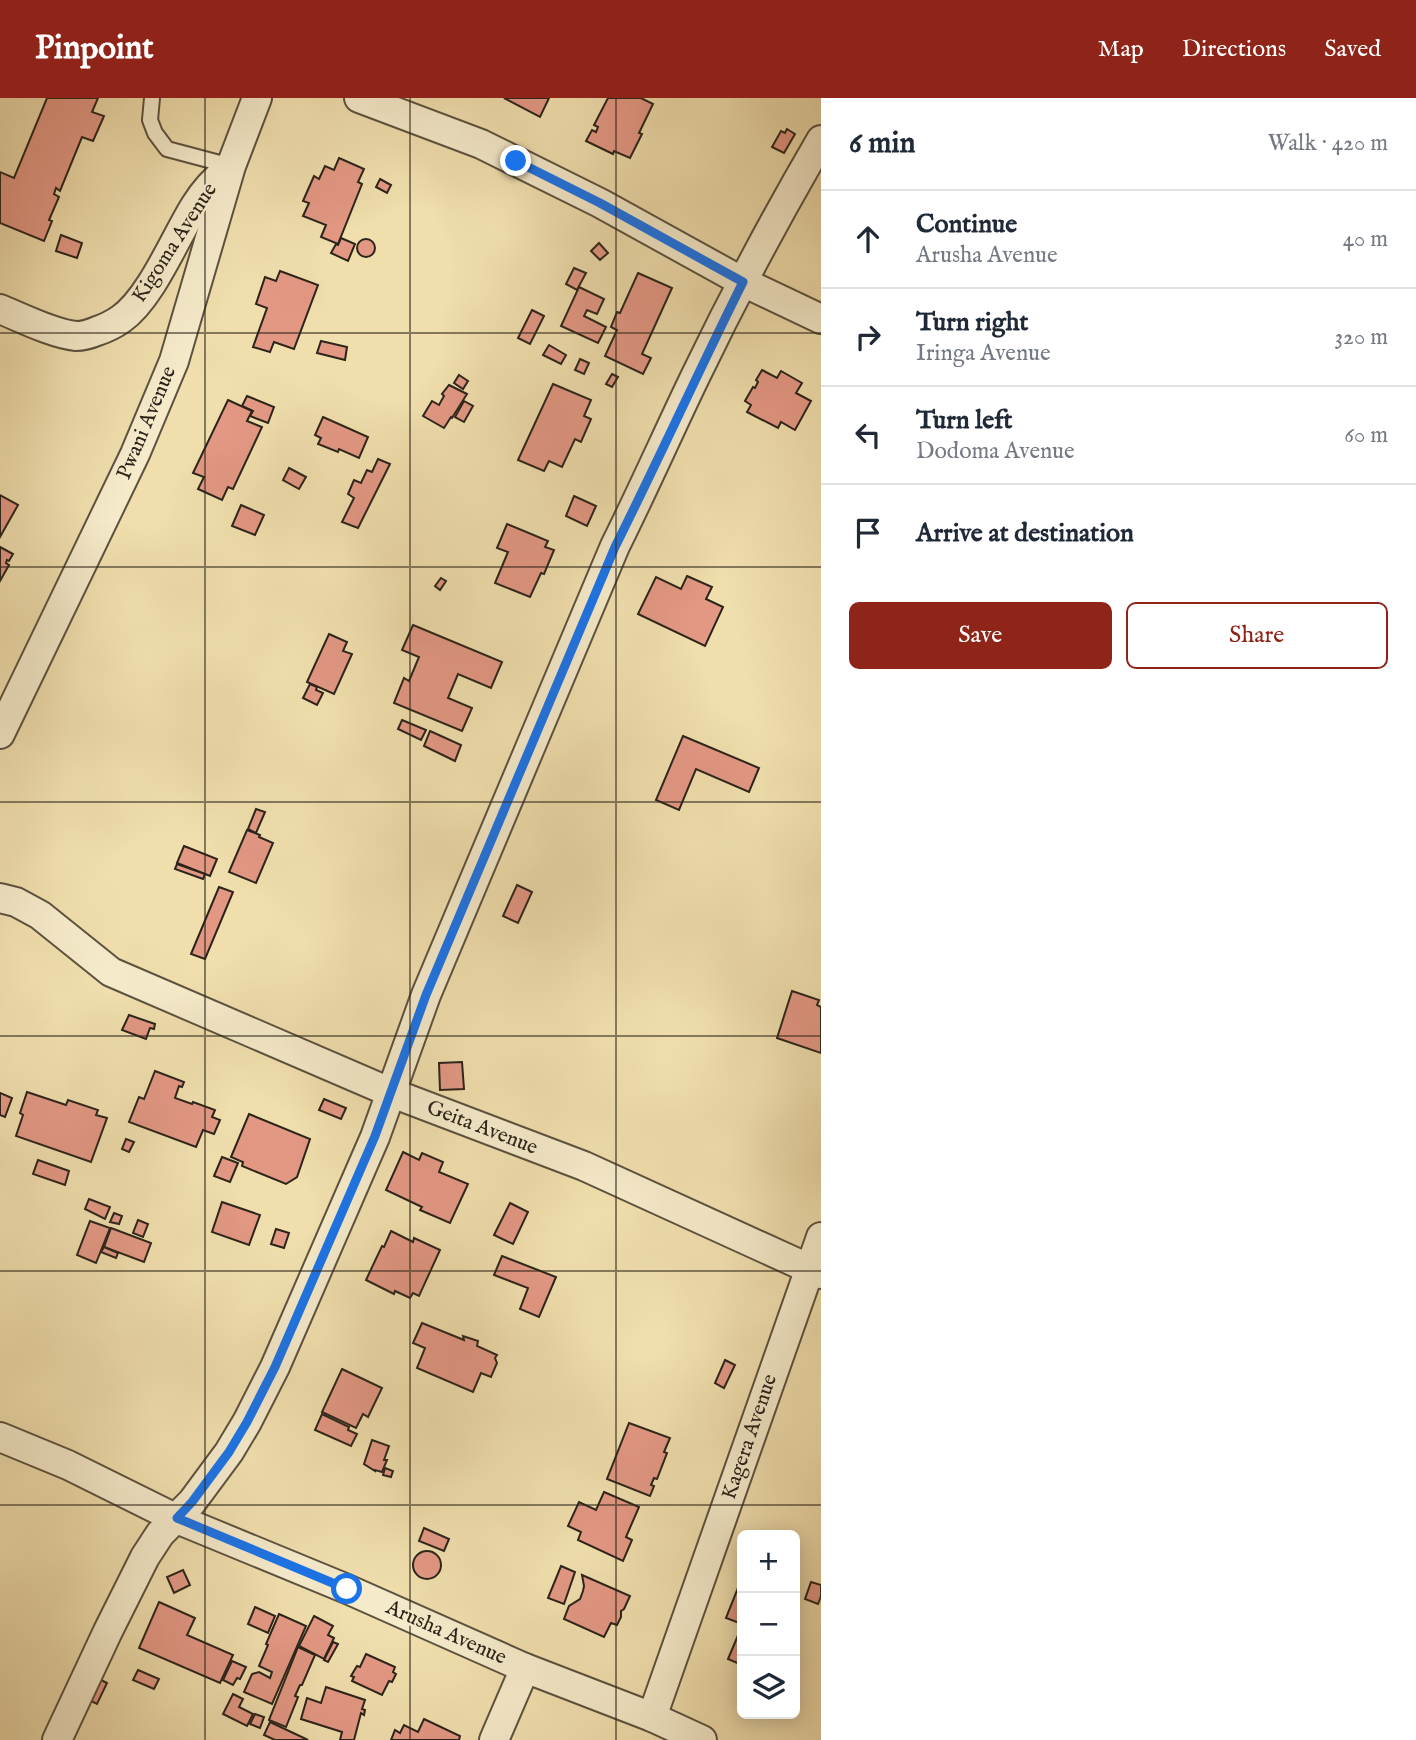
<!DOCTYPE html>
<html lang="en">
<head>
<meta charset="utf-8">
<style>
  :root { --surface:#fff; --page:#f2f2f3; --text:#1f2937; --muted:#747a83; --line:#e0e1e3; --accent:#8f2418 }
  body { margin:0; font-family:"IM FELL English",serif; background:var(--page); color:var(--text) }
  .controls { position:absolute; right:21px; bottom:21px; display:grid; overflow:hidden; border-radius:10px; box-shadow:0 4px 18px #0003 }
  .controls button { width:63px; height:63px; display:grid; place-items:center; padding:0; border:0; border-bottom:2px solid var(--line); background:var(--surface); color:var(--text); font:35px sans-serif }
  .stop { position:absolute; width:21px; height:21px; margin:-16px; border:5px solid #1a73e8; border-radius:50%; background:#fff }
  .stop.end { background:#1a73e8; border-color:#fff; box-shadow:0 2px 7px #0008 }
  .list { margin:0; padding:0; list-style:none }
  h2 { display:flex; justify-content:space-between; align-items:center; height:91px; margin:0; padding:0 28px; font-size:30px }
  h2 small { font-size:23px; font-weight:400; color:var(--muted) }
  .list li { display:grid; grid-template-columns:46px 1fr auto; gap:21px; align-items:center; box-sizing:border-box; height:98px; padding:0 28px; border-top:2px solid var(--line) }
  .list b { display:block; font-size:26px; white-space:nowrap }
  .list p { margin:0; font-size:23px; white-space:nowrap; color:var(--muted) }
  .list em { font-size:23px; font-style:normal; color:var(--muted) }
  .actions { display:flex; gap:14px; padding:21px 28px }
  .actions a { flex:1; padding:16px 0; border:2px solid var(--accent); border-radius:10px; text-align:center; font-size:24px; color:var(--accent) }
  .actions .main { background:var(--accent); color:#fff }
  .icon { flex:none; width:38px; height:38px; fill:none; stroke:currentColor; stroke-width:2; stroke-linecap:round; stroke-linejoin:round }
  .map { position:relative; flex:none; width:821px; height:1642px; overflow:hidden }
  header { display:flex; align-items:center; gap:42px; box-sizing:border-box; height:98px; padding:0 35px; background:var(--accent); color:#fff }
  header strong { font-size:33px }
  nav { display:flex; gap:38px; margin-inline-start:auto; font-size:24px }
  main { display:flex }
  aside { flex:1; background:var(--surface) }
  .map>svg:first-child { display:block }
  .building { fill:#e39884; stroke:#2b241a; stroke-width:2 }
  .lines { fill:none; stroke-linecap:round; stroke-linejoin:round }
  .service-casing { stroke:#5c523f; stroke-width:18 }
  .minor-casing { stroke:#5c523f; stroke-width:32 }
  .service { stroke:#f5eaca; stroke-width:14 }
  .minor { stroke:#f5eaca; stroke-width:28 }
  .route { stroke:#1a73e8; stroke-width:9 }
  .grid { fill:none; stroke:#2b241a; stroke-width:2; stroke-opacity:0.55 }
  .labels { text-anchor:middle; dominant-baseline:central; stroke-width:5; stroke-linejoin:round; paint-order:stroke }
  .street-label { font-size:21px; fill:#2b241a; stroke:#f5eaca }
</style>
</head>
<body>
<header>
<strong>Pinpoint</strong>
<nav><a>Map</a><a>Directions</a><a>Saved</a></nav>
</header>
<main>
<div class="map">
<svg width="821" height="1642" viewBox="0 0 821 1642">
  <rect width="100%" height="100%" fill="#f0dead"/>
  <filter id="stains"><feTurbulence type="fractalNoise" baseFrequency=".00286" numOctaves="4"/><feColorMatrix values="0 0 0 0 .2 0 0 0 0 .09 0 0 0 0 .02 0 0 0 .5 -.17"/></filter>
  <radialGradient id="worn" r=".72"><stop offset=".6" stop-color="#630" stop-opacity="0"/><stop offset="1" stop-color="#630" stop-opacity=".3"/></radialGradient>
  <g class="building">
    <path d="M 47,0 L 98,0 L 92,14 L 104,18 L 93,43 L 82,39 L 60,93 L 56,90 L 54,96 L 59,99 L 49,122 L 52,123 L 44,143 L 0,125 L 0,74 L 14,80 Z"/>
    <path d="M 504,0 L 549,0 L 540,19 Z"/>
    <path d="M 608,0 L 641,0 L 653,6 L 639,35 L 642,36 L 630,60 L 614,53 L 613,56 L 586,43 L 592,32 L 596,34 L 598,29 L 594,27 Z"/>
    <path d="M 787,31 L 795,36 L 784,55 L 772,49 L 781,33 L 785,35 Z"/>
    <path d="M 339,60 L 364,71 L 358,84 L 362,86 L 338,146 L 321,139 L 326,127 L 303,118 L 309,105 L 303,103 L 314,78 L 319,81 L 325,68 L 334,72 Z"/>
    <path d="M 380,81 L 391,87 L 387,95 L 376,89 Z"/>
    <path d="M 61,137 L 82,145 L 77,160 L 56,153 Z"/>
    <path d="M 341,140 L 355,146 L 348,163 L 331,155 L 336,146 L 338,147 Z"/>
    <circle cx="366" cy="150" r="9"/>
    <path d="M 599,145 L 608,155 L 600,162 L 591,153 Z"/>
    <path d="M 574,170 L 586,175 L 577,192 L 566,186 Z"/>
    <path d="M 280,173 L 318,187 L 294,251 L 274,244 L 270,254 L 253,249 L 267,210 L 256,206 L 265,179 L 276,183 Z"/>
    <path d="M 638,175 L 672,190 L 642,256 L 651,260 L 643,276 L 605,258 L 617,232 L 611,229 L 617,214 L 620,215 Z"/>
    <path d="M 579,189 L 604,201 L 597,216 L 587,212 L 584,218 L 606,229 L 598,245 L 561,228 Z"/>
    <path d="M 532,212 L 544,218 L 530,246 L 518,240 Z"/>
    <path d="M 321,243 L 347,249 L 345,262 L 317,255 Z"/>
    <path d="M 549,247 L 566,257 L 561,266 L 543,257 Z"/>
    <path d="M 580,261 L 589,265 L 584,276 L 575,272 Z"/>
    <path d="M 762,272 L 777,280 L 781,273 L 802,285 L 796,295 L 811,303 L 795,332 L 781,324 L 778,330 L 747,314 L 751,307 L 745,303 L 753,289 L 755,290 L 758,284 L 756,282 Z"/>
    <path d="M 612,276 L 618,279 L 612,289 L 606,286 Z"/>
    <path d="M 459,277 L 468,283 L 463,291 L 454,285 Z"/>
    <path d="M 553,286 L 591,302 L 584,318 L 591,321 L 581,344 L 575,341 L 562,369 L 549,363 L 544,373 L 518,362 Z"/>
    <path d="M 449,287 L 467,296 L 452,320 L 451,319 L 444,330 L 423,318 L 432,303 L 439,307 L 444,298 L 442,296 Z"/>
    <path d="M 247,298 L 274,309 L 268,325 L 250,318 L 253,313 L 242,308 Z"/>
    <path d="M 228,302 L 252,313 L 247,323 L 262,329 L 233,391 L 228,389 L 222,402 L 198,391 L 204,379 L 193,375 Z"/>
    <path d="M 464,303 L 473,308 L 464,324 L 455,319 Z"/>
    <path d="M 323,319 L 368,339 L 359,360 L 339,351 L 338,354 L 318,346 L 321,340 L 315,337 Z"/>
    <path d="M 378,361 L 390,366 L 358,430 L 342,424 L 354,400 L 348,396 L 354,382 L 361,385 L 367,372 L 372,374 Z"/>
    <path d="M 289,370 L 306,379 L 299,391 L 283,382 Z"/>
    <path d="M 0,397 L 18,407 L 0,439 Z"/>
    <path d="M 574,398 L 596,408 L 587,428 L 566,418 Z"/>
    <path d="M 241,407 L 264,417 L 255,437 L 232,428 Z"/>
    <path d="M 507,426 L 548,443 L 545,449 L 554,452 L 544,476 L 541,475 L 530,499 L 495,485 L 508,454 L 497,450 Z"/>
    <path d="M 0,449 L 13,456 L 9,463 L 7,462 L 6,465 L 9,467 L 0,483 Z"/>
    <path d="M 687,478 L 712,489 L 706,501 L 723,509 L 705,548 L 638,516 L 656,479 L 681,491 Z"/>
    <path d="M 441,480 L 446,483 L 440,492 L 435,488 Z"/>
    <path d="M 413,527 L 502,564 L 491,590 L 458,576 L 448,600 L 472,610 L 462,633 L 394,605 L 404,580 L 409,583 L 419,559 L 402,552 Z"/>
    <path d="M 329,536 L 347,544 L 343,553 L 352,556 L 334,596 L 307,584 Z"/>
    <path d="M 310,586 L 317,589 L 316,592 L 323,595 L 317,607 L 303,600 Z"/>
    <path d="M 402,622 L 426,632 L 421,642 L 398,631 Z"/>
    <path d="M 430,633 L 461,647 L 455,663 L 424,648 Z"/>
    <path d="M 683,638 L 759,670 L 749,694 L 696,671 L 679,712 L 656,702 Z"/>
    <path d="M 256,711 L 265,714 L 256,735 L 248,731 Z"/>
    <path d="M 247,732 L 260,737 L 259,739 L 273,745 L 256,785 L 229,774 Z"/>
    <path d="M 184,748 L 217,761 L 210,778 L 177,765 Z"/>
    <path d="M 177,766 L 205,776 L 203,781 L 175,771 Z"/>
    <path d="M 517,787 L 532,794 L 518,825 L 503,818 Z"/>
    <path d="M 219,789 L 233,794 L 205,861 L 191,856 Z"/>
    <path d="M 792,893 L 819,902 L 817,907 L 821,909 L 821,955 L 777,940 Z"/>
    <path d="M 129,917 L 155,926 L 154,931 L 150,930 L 146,941 L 122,932 Z"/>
    <path d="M 462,964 L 464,991 L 440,992 L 439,965 Z"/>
    <path d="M 155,973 L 184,984 L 182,989 L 179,988 L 175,1000 L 192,1006 L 193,1004 L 215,1012 L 212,1019 L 220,1022 L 214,1036 L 203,1032 L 196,1049 L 129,1024 L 139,999 L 144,1001 Z"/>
    <path d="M 27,994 L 66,1007 L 68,1002 L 98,1012 L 96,1017 L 107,1020 L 91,1064 L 16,1038 L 23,1017 L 20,1015 Z"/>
    <path d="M 0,995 L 12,1000 L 5,1019 L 0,1017 Z"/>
    <path d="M 324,1001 L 346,1010 L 341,1021 L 319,1012 Z"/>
    <path d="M 249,1016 L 310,1041 L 297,1079 L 286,1086 L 242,1068 L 243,1064 L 231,1059 Z"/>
    <path d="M 126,1041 L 134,1044 L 129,1054 L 122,1051 Z"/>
    <path d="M 403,1054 L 419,1062 L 422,1055 L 443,1064 L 439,1074 L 468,1086 L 450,1125 L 420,1112 L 422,1109 L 386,1092 Z"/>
    <path d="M 222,1059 L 238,1065 L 230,1084 L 214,1078 Z"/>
    <path d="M 38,1062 L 69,1073 L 65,1087 L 33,1076 Z"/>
    <path d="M 89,1101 L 110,1109 L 105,1121 L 85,1111 Z"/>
    <path d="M 222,1104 L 260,1117 L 249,1147 L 212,1134 Z"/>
    <path d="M 510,1105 L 528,1114 L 513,1146 L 494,1137 Z"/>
    <path d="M 114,1115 L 122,1118 L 119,1126 L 110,1124 Z"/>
    <path d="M 138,1122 L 148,1126 L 143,1139 L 133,1135 Z"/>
    <path d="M 90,1123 L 110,1130 L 96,1165 L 77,1157 Z"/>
    <path d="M 111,1130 L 151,1145 L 144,1164 L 104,1149 Z"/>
    <path d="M 276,1131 L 289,1135 L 284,1150 L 271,1146 Z"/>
    <path d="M 391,1133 L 413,1144 L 414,1140 L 440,1152 L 419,1198 L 413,1195 L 410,1200 L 395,1193 L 394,1196 L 366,1182 L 382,1148 L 384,1149 Z"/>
    <path d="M 104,1149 L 118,1155 L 116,1160 L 101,1154 Z"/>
    <path d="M 502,1158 L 556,1179 L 539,1219 L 520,1211 L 528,1190 L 494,1177 Z"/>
    <path d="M 422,1225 L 464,1242 L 463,1238 L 478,1243 L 477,1248 L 497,1257 L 495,1260 L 497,1265 L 491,1279 L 481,1275 L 473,1294 L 417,1270 L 425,1250 L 413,1245 Z"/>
    <path d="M 725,1262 L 735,1267 L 724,1290 L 715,1285 Z"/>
    <path d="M 342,1271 L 382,1290 L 368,1319 L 363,1316 L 356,1330 L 322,1314 Z"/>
    <path d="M 322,1316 L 349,1329 L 348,1332 L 357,1336 L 351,1348 L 315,1332 Z"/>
    <path d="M 629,1325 L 670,1340 L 664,1354 L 667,1355 L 657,1381 L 654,1380 L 651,1387 L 654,1388 L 650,1398 L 607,1381 Z"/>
    <path d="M 372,1342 L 389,1348 L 384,1362 L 387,1362 L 382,1374 L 375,1372 L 375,1373 L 364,1366 Z"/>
    <path d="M 385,1370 L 393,1373 L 391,1379 L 383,1377 Z"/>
    <path d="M 604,1394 L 639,1409 L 626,1439 L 632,1442 L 623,1463 L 578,1442 L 581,1434 L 568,1428 L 579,1404 L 596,1412 Z"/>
    <path d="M 424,1430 L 449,1441 L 444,1453 L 419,1443 Z"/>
    <circle cx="427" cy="1467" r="14"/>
    <path d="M 561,1468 L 575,1474 L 564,1506 L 548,1500 Z"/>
    <path d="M 183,1472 L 190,1487 L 174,1495 L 167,1479 Z"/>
    <path d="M 582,1477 L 630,1498 L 624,1511 L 621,1513 L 621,1519 L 617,1527 L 611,1525 L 604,1539 L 564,1521 L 569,1508 L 580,1501 L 583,1493 L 584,1488 Z"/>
    <path d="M 811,1484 L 821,1487 L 821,1498 L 818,1506 L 805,1501 Z"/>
    <path d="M 738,1490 L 742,1492 L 742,1526 L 726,1520 Z"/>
    <path d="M 159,1504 L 195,1520 L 187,1537 L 233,1557 L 220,1585 L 139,1550 Z"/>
    <path d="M 255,1509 L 275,1518 L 268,1535 L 248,1526 Z"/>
    <path d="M 279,1516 L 306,1528 L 272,1606 L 244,1594 L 252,1576 L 259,1574 L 270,1580 L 272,1574 L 259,1568 L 268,1547 L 266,1546 Z"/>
    <path d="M 314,1518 L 333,1528 L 328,1537 L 334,1540 L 324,1561 L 299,1548 Z"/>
    <path d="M 742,1528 L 742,1567 L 728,1561 Z"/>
    <path d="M 333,1544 L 338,1546 L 328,1564 L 324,1562 Z"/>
    <path d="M 298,1549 L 315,1557 L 302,1587 L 300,1587 L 295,1598 L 298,1599 L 286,1629 L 269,1622 Z"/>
    <path d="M 366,1556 L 395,1569 L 393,1574 L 396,1576 L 392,1584 L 389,1583 L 382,1597 L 352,1583 L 354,1579 L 351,1578 L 357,1568 L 360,1569 Z"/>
    <path d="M 232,1563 L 246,1569 L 240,1581 L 237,1580 L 233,1587 L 223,1582 Z"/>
    <path d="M 138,1572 L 159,1581 L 154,1591 L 133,1582 Z"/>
    <path d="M 99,1581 L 107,1585 L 97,1606 L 89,1602 Z"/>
    <path d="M 326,1589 L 365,1602 L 362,1611 L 365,1612 L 364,1617 L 361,1615 L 354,1642 L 340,1642 L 342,1634 L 301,1621 L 307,1600 L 321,1605 Z"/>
    <path d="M 233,1596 L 243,1601 L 239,1609 L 253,1616 L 247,1628 L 223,1616 Z"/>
    <path d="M 255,1616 L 264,1619 L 260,1630 L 250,1626 Z"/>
    <path d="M 424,1621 L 460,1638 L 459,1642 L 391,1642 L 395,1632 L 400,1635 L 404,1627 L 418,1634 Z"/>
    <path d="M 270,1624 L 308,1642 L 275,1642 L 264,1637 Z"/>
  </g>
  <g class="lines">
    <g class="service-casing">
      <path id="service" d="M 152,0 L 150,22 L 155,35 L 167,51 L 231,68"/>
    </g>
    <g class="minor-casing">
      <g id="minor">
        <path d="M 359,0 L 481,46 L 600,105 L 743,184 L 821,221"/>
        <path d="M 0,211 C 22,220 54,236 76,238 C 84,238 90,236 97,233 C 106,230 114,226 121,221 C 151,200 175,140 195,108 C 203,95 214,82 227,72"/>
        <path d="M 0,636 L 135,356 L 174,263 L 231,68 L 257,0"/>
        <path d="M 0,800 L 16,804 L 40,817 L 111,874 L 392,995 L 584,1068 L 821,1176"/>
        <path d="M 0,1339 L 68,1367 L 177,1421 L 347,1491 L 525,1570 L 652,1619 L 702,1642"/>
        <path d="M 652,1619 L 821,1139"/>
        <path d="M 57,1642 L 108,1533 L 145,1459 L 160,1436 L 192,1404 L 229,1354 L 247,1324 L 275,1269 L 375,1039 L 426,897 L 615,448 C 643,392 668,335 695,279 C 734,198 776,119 821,42"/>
        <path d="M 494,1642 L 525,1570"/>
      </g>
    </g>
    <use href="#service" class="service"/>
    <use href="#minor" class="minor"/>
  </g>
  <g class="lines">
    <path class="route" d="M 347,1491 L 177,1420 L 192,1404 L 229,1354 L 247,1324 L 275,1269 L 375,1038 L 426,897 L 615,449 C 659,361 699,272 743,184 L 600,105 L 516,63"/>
  </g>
  <path class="grid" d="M 205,0 L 205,1642M 410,0 L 410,1642M 616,0 L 616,1642M 0,235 L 821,235M 0,469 L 821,469M 0,704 L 821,704M 0,938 L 821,938M 0,1173 L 821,1173M 0,1407 L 821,1407"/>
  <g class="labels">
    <g class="street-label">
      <text transform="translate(175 145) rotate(-57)">Kigoma Avenue</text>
      <text transform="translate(147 325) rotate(-67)">Pwani Avenue</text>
      <text transform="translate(482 1030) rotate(21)">Geita Avenue</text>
      <text transform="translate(750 1339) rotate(-71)">Kagera Avenue</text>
      <text transform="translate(446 1535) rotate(24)">Arusha Avenue</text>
    </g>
  </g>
  <rect width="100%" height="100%" filter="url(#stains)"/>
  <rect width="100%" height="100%" fill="url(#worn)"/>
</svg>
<div class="controls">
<button>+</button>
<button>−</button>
<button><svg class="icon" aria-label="layers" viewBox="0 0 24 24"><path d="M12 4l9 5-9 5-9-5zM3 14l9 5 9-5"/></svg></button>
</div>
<div class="stop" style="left:347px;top:1491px"></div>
<div class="stop end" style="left:516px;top:63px"></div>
</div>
<aside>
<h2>6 min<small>Walk · 420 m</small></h2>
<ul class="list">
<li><svg class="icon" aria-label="ahead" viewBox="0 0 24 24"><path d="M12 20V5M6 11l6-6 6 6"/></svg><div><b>Continue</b><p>Arusha Avenue</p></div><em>40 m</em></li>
<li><svg class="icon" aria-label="right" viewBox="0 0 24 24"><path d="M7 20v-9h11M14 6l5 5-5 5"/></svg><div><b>Turn right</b><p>Iringa Avenue</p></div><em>320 m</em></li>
<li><svg class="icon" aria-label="left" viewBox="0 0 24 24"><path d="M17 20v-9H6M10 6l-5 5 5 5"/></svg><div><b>Turn left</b><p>Dodoma Avenue</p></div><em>60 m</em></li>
<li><svg class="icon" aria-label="arrive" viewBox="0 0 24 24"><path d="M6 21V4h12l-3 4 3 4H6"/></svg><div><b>Arrive at destination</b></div></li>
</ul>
<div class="actions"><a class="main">Save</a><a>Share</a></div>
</aside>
</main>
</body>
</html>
